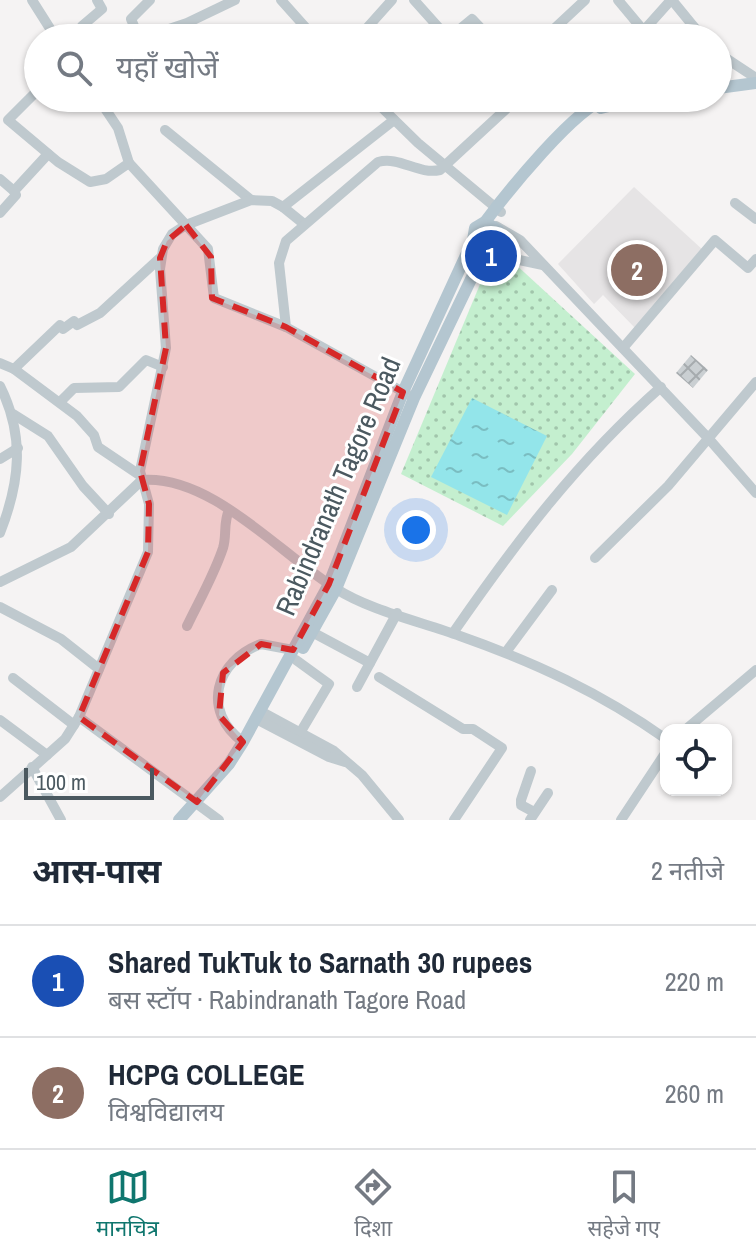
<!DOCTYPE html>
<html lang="hi">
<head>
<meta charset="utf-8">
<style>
  :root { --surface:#fff; --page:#f2f2f3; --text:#1f2937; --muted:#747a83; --line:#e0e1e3; --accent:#0f766e }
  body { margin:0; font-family:"Archivo Narrow","Noto Sans Devanagari",sans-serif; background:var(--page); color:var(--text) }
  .controls { position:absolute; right:24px; bottom:24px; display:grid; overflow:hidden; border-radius:16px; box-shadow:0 2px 6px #0004 }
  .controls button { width:72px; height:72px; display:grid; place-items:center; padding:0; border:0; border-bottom:2px solid var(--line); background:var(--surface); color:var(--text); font:40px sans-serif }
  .scale { position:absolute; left:24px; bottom:20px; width:130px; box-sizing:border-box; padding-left:8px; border:4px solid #4b5960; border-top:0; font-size:22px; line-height:28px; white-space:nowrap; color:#4b5960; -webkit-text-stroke:6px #fff; paint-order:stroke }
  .you { position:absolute; left:416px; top:530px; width:28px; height:28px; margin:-20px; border:6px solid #fff; border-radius:50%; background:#1a73e8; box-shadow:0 0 0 12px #1a73e833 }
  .badge { display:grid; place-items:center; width:52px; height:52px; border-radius:50%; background:var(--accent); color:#fff; font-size:26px; font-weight:700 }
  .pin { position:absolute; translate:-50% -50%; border:4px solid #fff; box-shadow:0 2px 8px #0006 }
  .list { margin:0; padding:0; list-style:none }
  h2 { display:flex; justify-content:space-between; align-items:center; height:104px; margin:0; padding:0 32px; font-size:34px }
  h2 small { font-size:26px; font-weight:400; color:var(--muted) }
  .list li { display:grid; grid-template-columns:52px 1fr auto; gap:24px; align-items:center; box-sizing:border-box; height:112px; padding:0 32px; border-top:2px solid var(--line) }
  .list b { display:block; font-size:30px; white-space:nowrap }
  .list p { margin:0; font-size:26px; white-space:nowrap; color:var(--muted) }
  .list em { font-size:26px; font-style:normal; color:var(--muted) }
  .icon { flex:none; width:44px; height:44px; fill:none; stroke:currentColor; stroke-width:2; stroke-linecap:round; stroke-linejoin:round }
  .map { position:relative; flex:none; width:756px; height:820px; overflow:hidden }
  .search { position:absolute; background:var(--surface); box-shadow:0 2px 6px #0004; left:24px; right:24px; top:24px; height:88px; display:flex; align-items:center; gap:20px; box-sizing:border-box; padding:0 28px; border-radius:44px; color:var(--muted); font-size:30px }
  .sheet { height:328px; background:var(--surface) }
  nav { display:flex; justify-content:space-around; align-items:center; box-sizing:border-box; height:112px; border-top:2px solid var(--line); background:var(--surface); font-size:22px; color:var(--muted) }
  nav a { display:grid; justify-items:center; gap:4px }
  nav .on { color:var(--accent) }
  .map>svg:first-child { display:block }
  .education { fill:#e6e4e5 }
  .park { fill:url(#park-dots) }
  .water { fill:url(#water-ripples) }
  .building { fill:url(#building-cross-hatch) }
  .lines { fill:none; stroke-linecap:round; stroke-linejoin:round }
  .minor { stroke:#bfc9ce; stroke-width:10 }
  .major { stroke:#b4c6d0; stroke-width:12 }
  .marked { fill:#d62828; fill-opacity:0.2; stroke:#d62828; stroke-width:6; stroke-dasharray:16 10; stroke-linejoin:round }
  .labels { text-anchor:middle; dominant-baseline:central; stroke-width:6; stroke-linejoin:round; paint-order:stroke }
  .street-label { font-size:28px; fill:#4b5960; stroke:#fff }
</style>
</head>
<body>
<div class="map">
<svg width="756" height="820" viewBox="0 0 756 820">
  <defs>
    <pattern id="park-dots" width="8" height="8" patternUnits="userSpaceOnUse" patternTransform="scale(2)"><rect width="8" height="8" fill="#c4efcf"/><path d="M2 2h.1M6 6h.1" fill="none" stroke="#a1c5ab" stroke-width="1.8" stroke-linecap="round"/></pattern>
    <pattern id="water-ripples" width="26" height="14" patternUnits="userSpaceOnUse" patternTransform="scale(2)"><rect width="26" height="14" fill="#93e5ea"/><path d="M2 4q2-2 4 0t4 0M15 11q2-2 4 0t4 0" fill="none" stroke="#7abdc1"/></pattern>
    <pattern id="building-cross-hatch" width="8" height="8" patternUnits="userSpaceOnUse" patternTransform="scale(2)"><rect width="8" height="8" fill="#cacfd2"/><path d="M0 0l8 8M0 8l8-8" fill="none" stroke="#a6abae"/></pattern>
  </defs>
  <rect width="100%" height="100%" fill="#f5f3f3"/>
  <path class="education" d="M 634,187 L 704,251 L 636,329 L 603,295 L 594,304 L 558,264 Z"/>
  <path class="park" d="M 493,253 L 513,262 L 635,374 L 572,454 L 503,526 L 401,474 Z"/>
  <path class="water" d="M 472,398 L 547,436 L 507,515 L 431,477 Z"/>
  <path class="building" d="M 691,355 L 708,370 L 693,388 L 676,373 Z"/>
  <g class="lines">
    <g class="minor">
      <path d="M 32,0 L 56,38"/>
      <path d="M 281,0 L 315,38"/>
      <path d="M 414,0 L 448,38"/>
      <path d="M 618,0 L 643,30"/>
      <path d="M 672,0 L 703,38"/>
      <path d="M 554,29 L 585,0"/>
      <path d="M 76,38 L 82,26 L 102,9 L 97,0"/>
      <path d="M 139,38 L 131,19 L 150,0"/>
      <path d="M 142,38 L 187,23 L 235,0"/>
      <path d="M 358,38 L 392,0"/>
      <path d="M 449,38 L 472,19 L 490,38"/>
      <path d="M 637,38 L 671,0"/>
      <path d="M 718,53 L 756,78"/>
      <path d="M 38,90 L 8,120 L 58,162 L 90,182 L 106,179 L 129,163 L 118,128 L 98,98"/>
      <path d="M 372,98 L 418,143 L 501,212"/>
      <path d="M 496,98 L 505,109"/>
      <path d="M 165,130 L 251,200"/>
      <path d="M 129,163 L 208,249 L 214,298 L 286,327"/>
      <path d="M 0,179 L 14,191"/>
      <path d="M 735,203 L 756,219"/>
      <path d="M 283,207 L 304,224"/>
      <path d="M 0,213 L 16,195 L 14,191 L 48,154"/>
      <path d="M 496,226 L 520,240 L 709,439 L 756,493"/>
      <path d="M 490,247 L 510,258 L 543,265"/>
      <path d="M 623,348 L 715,240 L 748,268 L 756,259"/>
      <path d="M 0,363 L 14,369"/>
      <path d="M 0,386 C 25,436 20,482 0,533"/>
      <path d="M 414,398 L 286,327 L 279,263 L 286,241 L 378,162 C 400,156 418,175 440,170 L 518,98"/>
      <path d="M 60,402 L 74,388 L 119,387 L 146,360 L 163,367"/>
      <path d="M 13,414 L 48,436 L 83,486 L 109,514"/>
      <path d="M 0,459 L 18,448"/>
      <path d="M 141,476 L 98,447 L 94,435 L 77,416 L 14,369 L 60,325 L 63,329 L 74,321 L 77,325 L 100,313 L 160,258"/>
      <path d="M 595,558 L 668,486 L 756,382"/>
      <path d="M 0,582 L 71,547 L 142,480 C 212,475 280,554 335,588 C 368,610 422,622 460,636 C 534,662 601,693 666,739"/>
      <path d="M 0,607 L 61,639 L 99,669"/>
      <path d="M 187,626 C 199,601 214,575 223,548 C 227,535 223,524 229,510"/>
      <path d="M 312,632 L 370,663"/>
      <path d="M 453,633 C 516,542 577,461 661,387"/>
      <path d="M 506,652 L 552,590"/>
      <path d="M 296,660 L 329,684 L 300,733"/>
      <path d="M 379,677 L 463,729 L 473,729 L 502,748 L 454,820"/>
      <path d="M 13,678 L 74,725"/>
      <path d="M 357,687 L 397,613"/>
      <path d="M 260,711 L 334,751 L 362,775 L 399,820"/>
      <path d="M 256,719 L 329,757 L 345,762"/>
      <path d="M 0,720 L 47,755"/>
      <path d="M 685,730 L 756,670"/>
      <path d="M 243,742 C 201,711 215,661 261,644 L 293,650"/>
      <path d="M 32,767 L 61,820"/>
      <path d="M 531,771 L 521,800 L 521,805 L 534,812"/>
      <path d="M 0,797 L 65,739 L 79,717"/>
      <path d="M 219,820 L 79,717 L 148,552 L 149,504 L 140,471 L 166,348 L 160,269 L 163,249 L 172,234 L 186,225 L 251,200 L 272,201 L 283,207 L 394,120"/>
      <path d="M 530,820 L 548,793"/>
      <path d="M 621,820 L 666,752"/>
    </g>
    <g class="major">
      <path d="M 718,88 L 756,83"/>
      <path d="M 601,108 L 640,98"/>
      <path d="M 303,648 L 336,589 L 414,398 L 486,248 L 497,242 L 498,230 L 485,222"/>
      <path d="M 179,820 L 229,764 L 243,742 L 329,584 L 403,392 L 473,240 L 475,228 L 485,222 C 506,194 576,106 608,98"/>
    </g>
  </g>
  <path class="marked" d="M 186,225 L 211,257 L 212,298 L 286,327 L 403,392 L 329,584 L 293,650 L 261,644 L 223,673 L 219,715 L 243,742 L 197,802 L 79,717 L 148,552 L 149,504 L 140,471 L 166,348 L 160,258 L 167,241 Z"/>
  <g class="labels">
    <g class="street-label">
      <text transform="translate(338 486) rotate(-67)">Rabindranath Tagore Road</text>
    </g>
  </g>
</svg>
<div class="controls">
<button><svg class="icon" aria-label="locate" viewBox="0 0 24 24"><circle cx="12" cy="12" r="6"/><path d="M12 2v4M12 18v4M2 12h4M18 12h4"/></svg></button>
</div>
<div class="scale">100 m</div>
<div class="you"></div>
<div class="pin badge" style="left:491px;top:256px;background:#1a4fb4">1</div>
<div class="pin badge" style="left:637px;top:270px;background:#8d6e63">2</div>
<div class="search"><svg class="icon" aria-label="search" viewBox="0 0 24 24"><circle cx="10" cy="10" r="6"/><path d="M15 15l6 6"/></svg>यहाँ खोजें</div>
</div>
<section class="sheet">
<h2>आस-पास<small>2 नतीजे</small></h2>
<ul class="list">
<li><span class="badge" style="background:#1a4fb4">1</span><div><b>Shared TukTuk to Sarnath 30 rupees</b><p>बस स्टॉप · Rabindranath Tagore Road</p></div><em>220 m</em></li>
<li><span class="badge" style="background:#8d6e63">2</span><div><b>HCPG COLLEGE</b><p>विश्वविद्यालय</p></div><em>260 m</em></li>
</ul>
</section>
<nav>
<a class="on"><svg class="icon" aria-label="map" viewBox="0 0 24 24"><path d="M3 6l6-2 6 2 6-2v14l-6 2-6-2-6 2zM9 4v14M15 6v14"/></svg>मानचित्र</a>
<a><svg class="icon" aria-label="directions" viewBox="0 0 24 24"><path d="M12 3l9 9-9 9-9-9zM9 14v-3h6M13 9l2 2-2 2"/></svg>दिशा</a>
<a><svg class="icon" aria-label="saved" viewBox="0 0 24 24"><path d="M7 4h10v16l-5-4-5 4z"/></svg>सहेजे गए</a>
</nav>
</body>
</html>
